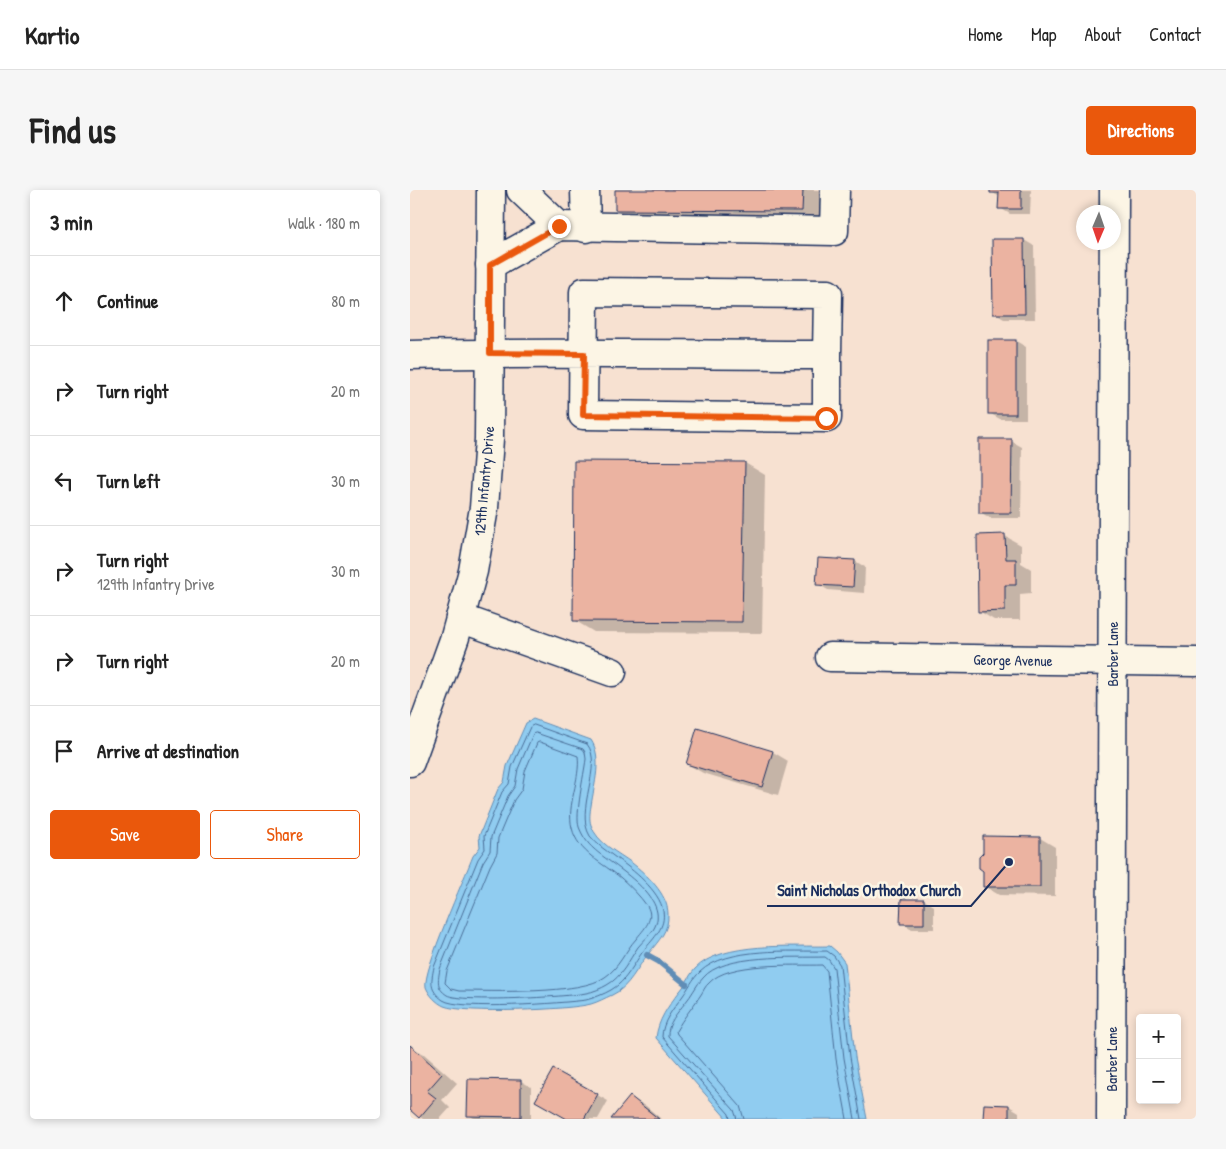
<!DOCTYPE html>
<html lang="en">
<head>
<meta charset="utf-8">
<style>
  :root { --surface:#fff; --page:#f6f6f6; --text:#222; --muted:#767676; --line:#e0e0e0; --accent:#ea580c }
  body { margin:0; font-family:"Patrick Hand",sans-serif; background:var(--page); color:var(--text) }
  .controls { position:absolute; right:15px; bottom:15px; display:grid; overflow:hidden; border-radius:5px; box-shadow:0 2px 8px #0003 }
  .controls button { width:45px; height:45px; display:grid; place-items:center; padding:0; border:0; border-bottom:1px solid var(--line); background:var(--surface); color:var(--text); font:25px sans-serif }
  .compass { position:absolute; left:666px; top:15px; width:45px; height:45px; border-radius:50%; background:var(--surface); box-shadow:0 2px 8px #0003; rotate:182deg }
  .stop { position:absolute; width:15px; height:15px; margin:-11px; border:4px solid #ea580c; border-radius:50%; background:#fff }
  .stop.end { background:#ea580c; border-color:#fff; box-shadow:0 1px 5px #0008 }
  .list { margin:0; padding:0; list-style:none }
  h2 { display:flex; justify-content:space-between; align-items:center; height:65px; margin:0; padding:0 20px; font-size:21px }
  h2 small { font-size:16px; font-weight:400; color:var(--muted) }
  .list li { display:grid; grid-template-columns:32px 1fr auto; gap:15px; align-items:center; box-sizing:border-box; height:90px; padding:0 20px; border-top:1px solid var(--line) }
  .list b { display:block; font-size:19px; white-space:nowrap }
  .list p { margin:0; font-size:16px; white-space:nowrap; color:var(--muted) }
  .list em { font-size:16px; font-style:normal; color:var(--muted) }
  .actions { display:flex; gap:10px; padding:15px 20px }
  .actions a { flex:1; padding:11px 0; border:1px solid var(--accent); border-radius:5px; text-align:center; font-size:18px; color:var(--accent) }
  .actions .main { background:var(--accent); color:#fff }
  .icon { flex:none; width:28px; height:28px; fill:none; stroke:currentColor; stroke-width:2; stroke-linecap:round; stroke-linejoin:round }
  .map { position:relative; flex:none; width:786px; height:929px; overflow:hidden; border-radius:5px }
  header { display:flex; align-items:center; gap:30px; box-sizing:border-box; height:70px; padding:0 25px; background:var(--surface); border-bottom:1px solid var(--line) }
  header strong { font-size:24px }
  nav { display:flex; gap:28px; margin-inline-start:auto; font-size:18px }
  .intro { display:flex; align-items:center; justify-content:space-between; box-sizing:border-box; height:120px; padding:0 30px }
  h1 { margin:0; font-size:35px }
  .button { padding:12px 22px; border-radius:5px; background:var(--accent); color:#fff; font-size:18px; font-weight:700 }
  main { display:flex; gap:30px; padding:0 30px }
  aside { flex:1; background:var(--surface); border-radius:5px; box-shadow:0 2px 8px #0003 }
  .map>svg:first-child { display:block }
  .water { fill:#90ccf0; stroke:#618db6 }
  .shadow { fill:#0003 }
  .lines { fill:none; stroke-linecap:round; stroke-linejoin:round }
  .shore { stroke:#4a6e98; stroke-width:1 }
  .stream { stroke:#618db6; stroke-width:6 }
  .building { fill:#ebb3a1; stroke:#1b2f5e }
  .minor-casing { stroke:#1b2f5e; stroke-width:31 }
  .minor { stroke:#fcf5e5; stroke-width:28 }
  .route { stroke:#ea580c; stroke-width:6 }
  .labels { text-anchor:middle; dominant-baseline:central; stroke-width:5; stroke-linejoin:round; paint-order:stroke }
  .street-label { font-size:15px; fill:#1b2f5e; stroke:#fcf5e5 }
  .leader { fill:none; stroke:#1b2f5e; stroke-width:2 }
  .callout-dot { fill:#1b2f5e; stroke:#fcf5e5; stroke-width:2 }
  .callout-label { font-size:16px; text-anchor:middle; font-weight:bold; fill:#1b2f5e; stroke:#fcf5e5; stroke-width:5; stroke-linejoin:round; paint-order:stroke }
</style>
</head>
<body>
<header>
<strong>Kartio</strong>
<nav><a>Home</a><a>Map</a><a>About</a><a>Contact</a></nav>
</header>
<div class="intro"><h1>Find us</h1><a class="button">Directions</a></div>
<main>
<aside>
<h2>3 min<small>Walk · 180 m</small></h2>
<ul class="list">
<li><svg class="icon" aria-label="ahead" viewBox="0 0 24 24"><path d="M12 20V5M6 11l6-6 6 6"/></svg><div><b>Continue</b></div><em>80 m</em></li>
<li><svg class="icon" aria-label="right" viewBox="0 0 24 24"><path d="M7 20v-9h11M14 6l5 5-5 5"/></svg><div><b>Turn right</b></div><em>20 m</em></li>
<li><svg class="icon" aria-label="left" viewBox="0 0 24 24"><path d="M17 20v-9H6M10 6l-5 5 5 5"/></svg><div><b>Turn left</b></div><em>30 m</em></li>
<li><svg class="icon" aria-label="right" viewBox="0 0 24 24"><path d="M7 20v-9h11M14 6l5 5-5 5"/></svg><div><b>Turn right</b><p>129th Infantry Drive</p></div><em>30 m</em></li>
<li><svg class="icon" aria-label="right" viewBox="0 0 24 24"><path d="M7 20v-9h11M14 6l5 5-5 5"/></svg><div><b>Turn right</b></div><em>20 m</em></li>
<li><svg class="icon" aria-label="arrive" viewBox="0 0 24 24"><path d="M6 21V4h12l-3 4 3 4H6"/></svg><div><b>Arrive at destination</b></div></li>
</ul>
<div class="actions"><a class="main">Save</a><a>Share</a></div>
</aside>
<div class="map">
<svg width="786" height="929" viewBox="0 0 786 929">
  <rect width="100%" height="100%" fill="#f7e1d1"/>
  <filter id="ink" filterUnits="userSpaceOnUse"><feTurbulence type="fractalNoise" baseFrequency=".02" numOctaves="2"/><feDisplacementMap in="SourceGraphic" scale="10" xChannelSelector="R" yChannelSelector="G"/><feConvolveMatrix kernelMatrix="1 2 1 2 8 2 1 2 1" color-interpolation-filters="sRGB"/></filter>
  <g filter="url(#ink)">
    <g class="water">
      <path d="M 123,529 L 181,550 C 193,568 184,595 181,616 C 180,622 179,629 181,635 C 187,653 207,662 222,673 C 236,684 258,704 258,724 C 259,741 249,750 239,763 C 227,777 220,797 202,805 C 195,808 188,812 181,814 C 160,820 52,824 34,816 C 27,813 19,805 16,797 C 12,782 55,687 63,666 L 70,657 L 69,646 L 88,599 L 94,592 L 97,576 L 116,533 Z"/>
      <path d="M 420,756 L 427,762 L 435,773 L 445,867 L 457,929 L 317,929 L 246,848 C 248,830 258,816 270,801 C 276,795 279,785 285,779 C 311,751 384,757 420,756 Z"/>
    </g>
    <g class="shadow">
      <path d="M 206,0 L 413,0 L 412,32 L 226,31 L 206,20 Z"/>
      <path d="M 581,0 L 621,0 L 620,24 L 600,24 L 590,18 L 590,7 L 581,2 Z"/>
      <path d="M 614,50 L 624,56 L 625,129 L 594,129 L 584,123 Z"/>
      <path d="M 606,151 L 616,157 L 616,229 L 590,229 L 579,223 Z"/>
      <path d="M 601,251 L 612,257 L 611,328 L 580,328 L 570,322 Z"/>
      <path d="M 335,273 L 355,285 L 352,443 L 184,442 L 164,430 Z"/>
      <path d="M 595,346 L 611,355 L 611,373 L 621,379 L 621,403 L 610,404 L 610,430 L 584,430 L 569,421 Z"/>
      <path d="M 445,371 L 455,377 L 454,403 L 418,400 L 408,394 Z"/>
      <path d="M 363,562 L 378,571 L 368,605 L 293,583 L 277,574 Z"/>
      <path d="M 630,648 L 645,657 L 645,706 L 589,705 L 574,696 Z"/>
      <path d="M 514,710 L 524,716 L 524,739 L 502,739 L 492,733 Z"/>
      <path d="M 0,856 L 14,864 L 47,893 L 32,910 L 40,918 L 30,929 L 13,929 L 0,919 Z"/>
      <path d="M 144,881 L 198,911 L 188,929 L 159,929 Z"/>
      <path d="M 111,891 L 121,897 L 121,929 L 65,929 L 59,925 Z"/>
      <path d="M 221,908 L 236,916 L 251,929 L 203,929 Z"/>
      <path d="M 599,916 L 609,922 L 609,929 L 575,929 Z"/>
    </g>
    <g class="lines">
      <g class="shore">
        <path d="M 124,535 L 177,554 C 194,575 164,620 180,646 C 187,655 197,661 206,668 C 222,679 250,701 253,721 C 256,737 244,748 234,760 C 224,773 217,791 201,800 C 194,804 184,808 176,810 C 154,813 49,821 33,810 C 19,800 21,792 24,777 L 68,669 L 75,659 L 74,646 L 92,602 L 99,594 L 102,577 L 120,537 Z"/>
        <path d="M 126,543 L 173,559 L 175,562 L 176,569 C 174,585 165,624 169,637 C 172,645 177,653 184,659 C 202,676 264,708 243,740 C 239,746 233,751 228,757 C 219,770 212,787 197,795 C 192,798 183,802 176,803 C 157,807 51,813 37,805 C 26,798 28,790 30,779 L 73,672 L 80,661 L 81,647 L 98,606 L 105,596 L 108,579 L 123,544 Z"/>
        <path d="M 130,552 L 168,566 C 171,589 156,615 162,638 C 168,663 193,673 211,688 C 220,696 230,706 237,716 C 245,729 234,739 226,749 C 215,761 209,778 195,787 C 171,805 81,801 49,801 L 41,799 L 35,793 L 37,781 L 80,676 L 87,663 L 88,648 L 104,610 L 112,599 L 115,581 L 127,553 Z"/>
        <path d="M 320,929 L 319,924 L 252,847 C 252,832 263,819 272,807 C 278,799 283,788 290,782 C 317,756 382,762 417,761 L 424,766 L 430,775 L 440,867 L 451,929"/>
        <path d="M 327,929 L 324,920 L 258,846 C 257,834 268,822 275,813 C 282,805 286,795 293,788 C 313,763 385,768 415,767 L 419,770 L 424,778 L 434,868 L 445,929"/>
        <path d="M 334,929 L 330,916 L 267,844 L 266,841 C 273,828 282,818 290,806 C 293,802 295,796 299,793 C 318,771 385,776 412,775 L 417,781 L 426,869 L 437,929"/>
      </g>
      <path class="stream" d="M 237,765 L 248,771 L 276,794"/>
    </g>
    <g class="building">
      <path d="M 205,0 L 393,0 L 392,21 L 205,20 Z"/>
      <path d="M 580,0 L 611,0 L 611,19 L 588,19 L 589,3 L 580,3 Z"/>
      <path d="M 582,49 L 614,49 L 615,124 L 583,124 Z"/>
      <rect x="578" y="150" width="28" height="74"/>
      <path d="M 569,249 L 602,249 L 601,323 L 569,323 Z"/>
      <path d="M 164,271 L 335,272 L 332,432 L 163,431 Z"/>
      <path d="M 595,344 L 596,369 L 606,369 L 606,395 L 595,395 L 595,421 L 568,422 L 567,345 Z"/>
      <path d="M 408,368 L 445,370 L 443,397 L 406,395 Z"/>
      <path d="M 287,538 L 363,561 L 352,597 L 276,574 Z"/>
      <path d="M 573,646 L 630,647 L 630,697 L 573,697 L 573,681 L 569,678 L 569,667 L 573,663 Z"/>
      <path d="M 491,709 L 514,709 L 514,734 L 490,734 Z"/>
      <path d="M 0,855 L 32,884 L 17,901 L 26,908 L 9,928 L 0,920 Z"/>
      <path d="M 143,879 L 188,904 L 174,929 L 157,929 L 125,911 Z"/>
      <path d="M 58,889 L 111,890 L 111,927 L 57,926 Z"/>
      <path d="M 220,906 L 249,929 L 201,929 Z"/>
      <path d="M 574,914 L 599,915 L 599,929 L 573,929 Z"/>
    </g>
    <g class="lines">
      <g class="minor-casing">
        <g id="minor">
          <path d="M 111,0 L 149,36"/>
          <path d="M 175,0 L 176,38"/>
          <path d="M 80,75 L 149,36 L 424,41 L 425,0"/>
          <path d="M 0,165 C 139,162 278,165 417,165 L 418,104 L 174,102 L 173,225 L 417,228 L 417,165"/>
          <path d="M 50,428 L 202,482"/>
          <path d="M 420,467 L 786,472"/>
          <path d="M 0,572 L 45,447 L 63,381 L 74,318 L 79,249 L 81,0"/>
          <path d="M 701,929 L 704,0"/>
        </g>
      </g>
      <use href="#minor" class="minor"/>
    </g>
  </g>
  <g class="lines" filter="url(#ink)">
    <path class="route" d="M 149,36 L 80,75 L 80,163 L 174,164 L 173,225 L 416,228"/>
  </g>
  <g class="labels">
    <g class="street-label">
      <text transform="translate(74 291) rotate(-85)">129th Infantry Drive</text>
      <text transform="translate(702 464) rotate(-90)">Barber Lane</text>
      <text transform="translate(603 470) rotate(1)">George Avenue</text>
      <text transform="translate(701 869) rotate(-90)">Barber Lane</text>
    </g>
  </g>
  <path class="leader" d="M599 672L561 716H357"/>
  <circle class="callout-dot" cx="599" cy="672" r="5"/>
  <g class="callout-label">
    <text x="459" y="706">Saint Nicholas Orthodox Church</text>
  </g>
</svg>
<div class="controls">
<button>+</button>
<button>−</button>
</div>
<svg class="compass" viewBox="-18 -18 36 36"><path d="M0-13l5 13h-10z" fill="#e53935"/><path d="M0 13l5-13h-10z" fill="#767676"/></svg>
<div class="stop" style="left:416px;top:228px"></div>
<div class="stop end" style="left:149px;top:36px"></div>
</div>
</main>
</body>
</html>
